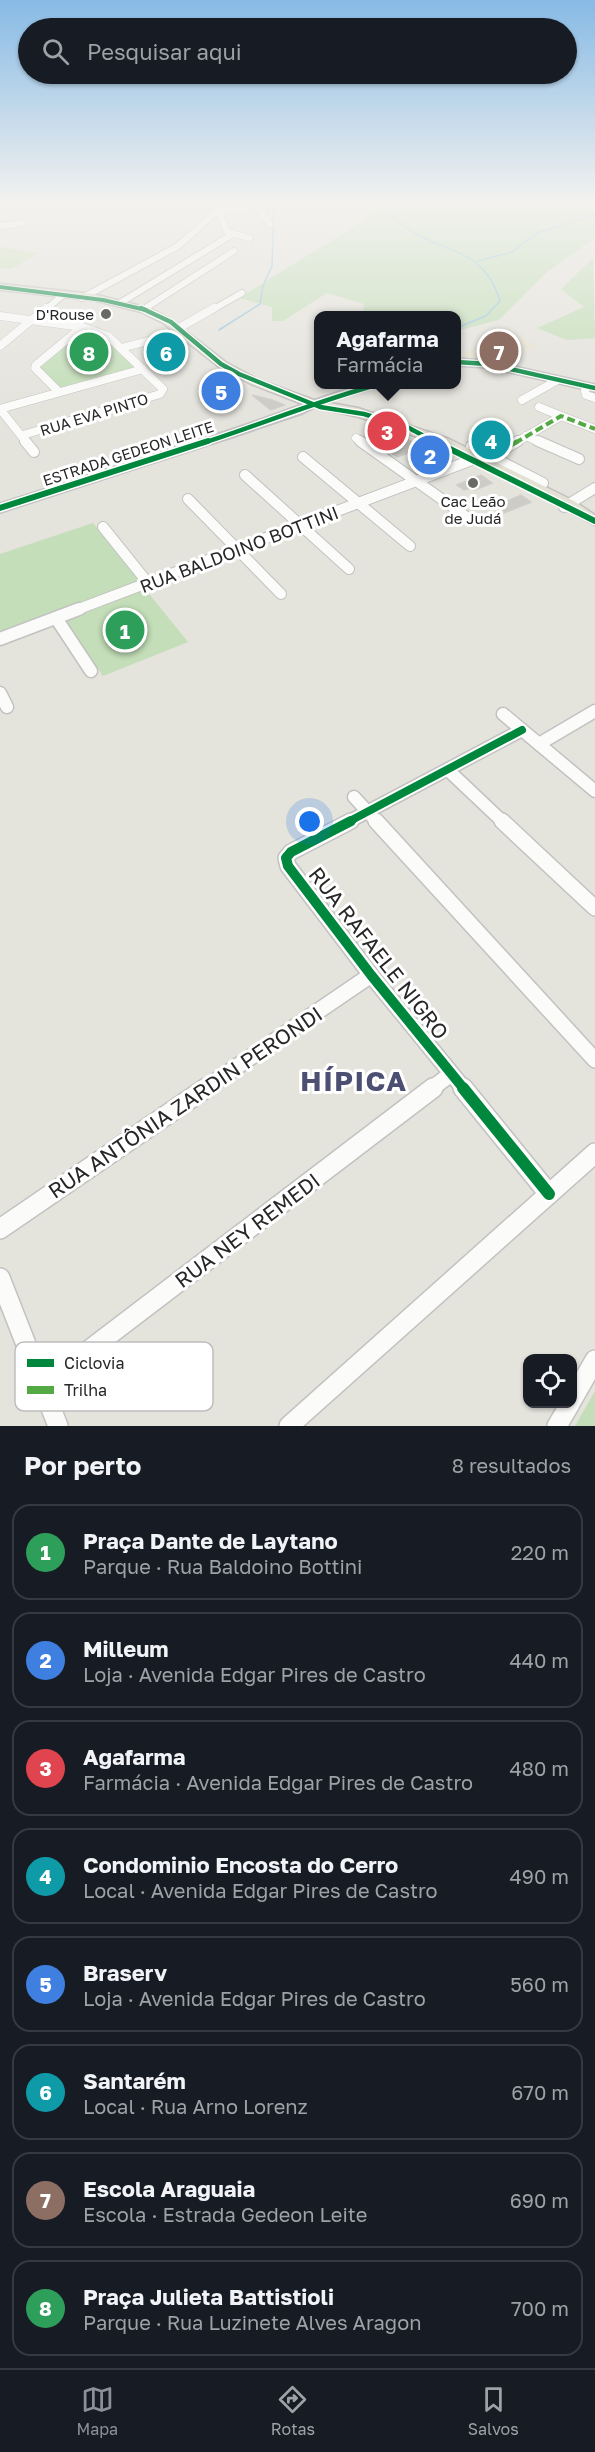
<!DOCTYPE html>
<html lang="pt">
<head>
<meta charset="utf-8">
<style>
  :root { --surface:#171b24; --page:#242831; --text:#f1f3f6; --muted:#9ea1a6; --line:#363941; --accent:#8c9099 }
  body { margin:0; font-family:"Golos Text",sans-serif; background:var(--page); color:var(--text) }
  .controls { position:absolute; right:18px; bottom:18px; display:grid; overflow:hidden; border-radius:12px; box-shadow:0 2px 4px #0004 }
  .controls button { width:54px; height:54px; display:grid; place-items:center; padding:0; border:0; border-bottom:2px solid var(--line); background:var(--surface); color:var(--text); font:30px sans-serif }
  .you { position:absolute; left:310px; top:822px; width:21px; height:21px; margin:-15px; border:4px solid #fff; border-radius:50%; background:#1a73e8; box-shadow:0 0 0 9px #1a73e833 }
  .badge { display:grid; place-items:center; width:39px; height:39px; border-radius:50%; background:var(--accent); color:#fff; font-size:20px; font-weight:700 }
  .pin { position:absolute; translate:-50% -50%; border:3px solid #fff; box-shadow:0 2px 6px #0006 }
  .popup { position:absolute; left:314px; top:311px; width:147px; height:78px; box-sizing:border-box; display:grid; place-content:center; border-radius:12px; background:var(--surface); filter:drop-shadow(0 2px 4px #0005); font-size:20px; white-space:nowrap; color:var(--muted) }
  .popup b { font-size:22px; color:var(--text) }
  .popup::after { content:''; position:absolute; left:50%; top:100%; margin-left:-12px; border:12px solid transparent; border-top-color:var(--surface) }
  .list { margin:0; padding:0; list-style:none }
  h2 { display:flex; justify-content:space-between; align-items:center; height:78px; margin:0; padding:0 24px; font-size:26px }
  h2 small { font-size:20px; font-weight:400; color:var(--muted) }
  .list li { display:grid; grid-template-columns:39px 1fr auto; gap:18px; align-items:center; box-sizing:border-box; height:96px; margin:0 12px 12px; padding:0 12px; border:2px solid var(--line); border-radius:18px }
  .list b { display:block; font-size:22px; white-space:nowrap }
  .list p { margin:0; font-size:20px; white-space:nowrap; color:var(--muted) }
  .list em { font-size:20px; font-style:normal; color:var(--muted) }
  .icon { flex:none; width:33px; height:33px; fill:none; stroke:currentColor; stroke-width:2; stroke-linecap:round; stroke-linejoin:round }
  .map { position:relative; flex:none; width:595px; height:1426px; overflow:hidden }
  .search { position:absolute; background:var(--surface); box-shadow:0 2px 4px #0004; left:18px; right:18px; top:18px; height:66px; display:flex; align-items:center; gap:15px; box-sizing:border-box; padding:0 21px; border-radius:33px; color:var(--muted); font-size:22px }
  .sheet { height:942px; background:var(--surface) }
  nav { display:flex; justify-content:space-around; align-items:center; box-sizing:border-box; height:84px; border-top:2px solid var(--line); background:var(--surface); font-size:16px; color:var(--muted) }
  nav a { display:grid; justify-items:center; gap:3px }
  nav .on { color:var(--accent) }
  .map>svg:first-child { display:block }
  .education { fill:#e7e3d2 }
  .green { fill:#c3deb8 }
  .pitch { fill:#cce1b6 }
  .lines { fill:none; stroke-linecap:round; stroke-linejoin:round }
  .stream { stroke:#97c4e0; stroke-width:1.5 }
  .building { fill:#cdccc7; stroke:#cfcec9; stroke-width:1.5 }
  .minor-far5-casing { stroke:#c2c2c2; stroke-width:8 }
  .minor-far4-casing { stroke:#c2c2c2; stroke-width:9 }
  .minor-far3-casing { stroke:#c2c2c2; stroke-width:12 }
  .minor-far2-casing { stroke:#c2c2c2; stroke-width:15 }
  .minor-far1-casing { stroke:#c2c2c2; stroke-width:18 }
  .minor-casing { stroke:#c2c2c2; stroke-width:22 }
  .secondary-casing { stroke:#c2c2c2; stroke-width:4 }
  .primary-casing { stroke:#c2c1bf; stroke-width:3 }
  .minor-far5 { stroke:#fbfbfa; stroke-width:6 }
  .minor-far4 { stroke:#fbfbfa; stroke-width:8 }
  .minor-far3 { stroke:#fbfbfa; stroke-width:10 }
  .minor-far2 { stroke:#fbfbfa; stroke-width:12 }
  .minor-far1 { stroke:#fbfbfa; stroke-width:15 }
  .minor { stroke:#fbfbfa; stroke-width:19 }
  .secondary { fill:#fbfbfa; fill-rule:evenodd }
  .primary { fill:#e3e1d3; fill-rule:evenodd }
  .quiet-far1 { stroke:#53aa44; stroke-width:4; stroke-dasharray:8 4; stroke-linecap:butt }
  .quiet { stroke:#53aa44; stroke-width:4.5; stroke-dasharray:10 4.5; stroke-linecap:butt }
  .cycleway-far5-casing { stroke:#fff; stroke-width:5 }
  .cycleway-far4-casing { stroke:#fff; stroke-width:7 }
  .cycleway-far3-casing { stroke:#fff; stroke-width:9 }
  .cycleway-far2-casing { stroke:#fff; stroke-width:11 }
  .cycleway-far1-casing { stroke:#fff; stroke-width:14 }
  .cycleway-casing { stroke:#fff; stroke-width:16 }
  .cycleway-far5 { stroke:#00873e; stroke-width:4 }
  .cycleway-far4 { stroke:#00873e; stroke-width:4.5 }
  .cycleway-far3 { stroke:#00873e; stroke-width:6 }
  .cycleway-far2 { stroke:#00873e; stroke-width:8 }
  .cycleway-far1 { stroke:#00873e; stroke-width:10 }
  .cycleway { stroke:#00873e; stroke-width:12 }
  .poi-dot { fill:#696966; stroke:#fff; stroke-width:2 }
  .labels { text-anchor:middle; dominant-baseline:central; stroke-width:6; stroke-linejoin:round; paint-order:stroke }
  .far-poi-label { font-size:15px; fill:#272727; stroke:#fff; text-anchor:end }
  .far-street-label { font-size:15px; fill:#272727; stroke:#fff }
  .street-label { font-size:18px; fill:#272727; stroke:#fff }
  .near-street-label { font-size:21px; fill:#272727; stroke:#fff }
  .near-district-label { font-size:28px; font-weight:bold; letter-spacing:1.5px; fill:#4c4e72; stroke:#fff }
  .key { fill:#fff; stroke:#bebebe; stroke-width:1.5 }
  .key-label { font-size:16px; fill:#272727 }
</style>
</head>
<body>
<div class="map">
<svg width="595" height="1426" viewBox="0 0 595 1426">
  <rect width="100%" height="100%" fill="#e4e3dc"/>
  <path class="education" d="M 517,336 L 539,346 L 492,362 L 458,355 Z"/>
  <g class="green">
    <path d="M 109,204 L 197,204 L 186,210 L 110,209 Z"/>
    <path d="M 378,204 L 595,204 L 595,238 L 548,271 L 499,320 L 456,331 L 456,316 L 363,315 L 364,304 L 327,293 L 283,321 L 272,321 L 272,307 L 239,298 L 360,223 L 379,206 Z"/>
    <path d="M 593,258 L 595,338 L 567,340 L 537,328 L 584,307 L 561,289 Z"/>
    <path d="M 84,329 L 106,337 L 139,369 L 61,390 L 39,368 Z"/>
    <path d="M 93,523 L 141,583 L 0,634 L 0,554 Z"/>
    <path d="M 145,589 L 188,642 L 103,676 L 64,619 Z"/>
    <path d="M 595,1391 L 595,1426 L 575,1426 Z"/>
  </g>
  <path class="pitch" d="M 0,247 L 38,253 L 12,269 L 0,268 Z"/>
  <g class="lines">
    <g class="stream">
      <path d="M 387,204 L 388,213 C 398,221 407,229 418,235 C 457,255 485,253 500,301 L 486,316 L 456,328"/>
      <path d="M 478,261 L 512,252 L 537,233 L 595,215"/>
      <path d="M 219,330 L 260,304 L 263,286 L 272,266 L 274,206"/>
    </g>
  </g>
  <g class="building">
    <path d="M 169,349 L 176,352 L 187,362 L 162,368 L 151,358 L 162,355 L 158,352 Z"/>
    <path d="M 252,395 L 272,400 L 284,405 L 271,410 Z"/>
    <path d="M 483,435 L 500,443 L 491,448 L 475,440 Z"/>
    <path d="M 405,438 L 423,448 L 429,446 L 440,454 L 423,461 L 411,452 L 397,457 L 382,446 Z"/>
    <path d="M 481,475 L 492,483 L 475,490 L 471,488 L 464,490 L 457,485 Z"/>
    <path d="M 521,495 L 531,502 L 504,513 L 494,507 Z"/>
  </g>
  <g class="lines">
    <g class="minor-far5-casing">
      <g id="minor-far5">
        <path d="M 255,204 L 270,224"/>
        <path d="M 0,226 L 23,223"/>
        <path d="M 250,238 L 227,232 L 220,215 L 230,209 L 277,204"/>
        <path d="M 82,298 L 178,246 L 224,205"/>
        <path d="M 120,303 L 233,234"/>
        <path d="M 144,309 L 234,251"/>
        <path d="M 45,310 L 63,295"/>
        <path d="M 212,310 L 242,293"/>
      </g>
    </g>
    <g class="minor-far4-casing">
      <g id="minor-far4">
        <path d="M 0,316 L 82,327 L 108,336 L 163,389 L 160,394 L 23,435"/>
        <path d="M 179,328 L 214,308"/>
        <path d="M 0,346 L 46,308"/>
        <path d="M 121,348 L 183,332"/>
        <path d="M 585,391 L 586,395 L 595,398"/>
        <path d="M 59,392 L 35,368 L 36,365 L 82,327"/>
        <path d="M 522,400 L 556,381"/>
        <path d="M 539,407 L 561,416"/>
        <path d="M 0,409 L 143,369"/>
        <path d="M 0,409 L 27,443"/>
        <path d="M 526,436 L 541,443"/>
        <path d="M 356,438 L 363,443"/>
        <path d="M 515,443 L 561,416 L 595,429"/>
      </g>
    </g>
    <g class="minor-far3-casing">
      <g id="minor-far3">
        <path d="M 25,441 L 34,452"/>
        <path d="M 360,441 L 471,520"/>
        <path d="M 538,441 L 579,459"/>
        <path d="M 471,446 L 543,483"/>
        <path d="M 303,457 L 410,546"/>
        <path d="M 484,461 L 518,441"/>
        <path d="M 245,475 L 349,569"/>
        <path d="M 188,499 L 281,594"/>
        <path d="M 564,507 L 595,488"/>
        <path d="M 103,527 L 148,583"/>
        <path d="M 76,610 L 477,458"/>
      </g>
    </g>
    <g class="minor-far2-casing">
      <g id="minor-far2">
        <path d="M 56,618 L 91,671"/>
        <path d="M 0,639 L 79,609"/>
        <path d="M 0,693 L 7,707"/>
        <path d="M 503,714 L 595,791"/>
        <path d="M 539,744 L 595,711"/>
        <path d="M 448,770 L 503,822"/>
        <path d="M 354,797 L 377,822"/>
        <path d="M 348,822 L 522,730"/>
      </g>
    </g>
    <g class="minor-far1-casing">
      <g id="minor-far1">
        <path d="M 351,821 L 291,852 L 286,858 L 288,866 L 371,975 L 464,1089"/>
        <path d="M 376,821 L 595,1060"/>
        <path d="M 502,821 L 595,908"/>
        <path d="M 204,1089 L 371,975"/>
        <path d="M 431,1089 L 451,1074"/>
      </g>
    </g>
    <g class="minor-casing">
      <g id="minor">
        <path d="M 463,1088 L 549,1194"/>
        <path d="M 0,1229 L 206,1088"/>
        <path d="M 0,1278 L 58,1426"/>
        <path d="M 42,1386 L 433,1088"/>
        <path d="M 572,1400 L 595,1360"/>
        <path d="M 289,1426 L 595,1153"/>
        <path d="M 557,1426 L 570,1404"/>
      </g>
    </g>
    <g class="secondary-casing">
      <g id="secondary">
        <path d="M 456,359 L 488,361 L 595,385 L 595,391 L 488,367 L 456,365 Z"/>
        <path d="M 366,384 L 385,384 L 324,402 L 302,413 L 237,435 L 0,512 L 0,504 C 77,479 155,455 232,430 C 277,415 320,397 366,384 Z"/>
      </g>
    </g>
    <g class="primary-casing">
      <path id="primary" d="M 0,284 L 93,294 L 149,308 L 170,319 L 227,363 L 259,380 L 314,400 L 358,408 L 449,439 L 574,501 L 595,515 L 595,525 L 441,445 L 359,417 L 305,405 L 251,384 L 219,367 L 163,323 L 141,312 L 93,300 L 0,290 Z"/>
    </g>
    <use href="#minor-far5" class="minor-far5"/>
    <use href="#minor-far4" class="minor-far4"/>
    <use href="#minor-far3" class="minor-far3"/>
    <use href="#minor-far2" class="minor-far2"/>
    <use href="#minor-far1" class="minor-far1"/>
    <use href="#minor" class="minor"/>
    <use href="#secondary" class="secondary"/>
    <use href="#primary" class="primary"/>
    <path class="quiet-far1" d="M 515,443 L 561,416 L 595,429"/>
    <path class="quiet" d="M 484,461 L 518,441"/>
    <g class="cycleway-far5-casing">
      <path id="cycleway-far5" d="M 0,287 L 103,300 L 146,310"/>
    </g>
    <g class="cycleway-far4-casing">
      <g id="cycleway-far4">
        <path d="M 141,308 L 171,322 L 221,364 L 239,374 L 320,407 L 364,414 L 409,428 L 437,443"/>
        <path d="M 456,362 L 488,364 L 595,388"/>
        <path d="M 203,443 C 262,424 320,400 380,384"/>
      </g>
    </g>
    <g class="cycleway-far3-casing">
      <g id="cycleway-far3">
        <path d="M 434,441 L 595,521"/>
        <path d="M 0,508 L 208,441"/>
      </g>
    </g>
    <g class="cycleway-far2-casing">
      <path id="cycleway-far2" d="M 348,822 L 522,730"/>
    </g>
    <g class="cycleway-far1-casing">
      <path id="cycleway-far1" d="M 351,821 L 291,852 L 286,858 L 288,866 L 371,975 L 464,1089"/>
    </g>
    <g class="cycleway-casing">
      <path id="cycleway" d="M 463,1088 L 549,1194"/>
    </g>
    <use href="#cycleway-far5" class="cycleway-far5"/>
    <use href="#cycleway-far4" class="cycleway-far4"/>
    <use href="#cycleway-far3" class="cycleway-far3"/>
    <use href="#cycleway-far2" class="cycleway-far2"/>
    <use href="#cycleway-far1" class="cycleway-far1"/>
    <use href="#cycleway" class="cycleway"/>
  </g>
  <linearGradient id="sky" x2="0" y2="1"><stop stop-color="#87bae5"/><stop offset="0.5" stop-color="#f3f2ef"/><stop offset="1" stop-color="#f3f2ef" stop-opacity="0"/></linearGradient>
  <rect width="595" height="404" fill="url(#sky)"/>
  <g class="poi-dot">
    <circle cx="106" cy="314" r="6"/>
    <circle cx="473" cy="483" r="6"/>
  </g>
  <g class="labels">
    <g class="far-poi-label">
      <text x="94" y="314">D'Rouse</text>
      <text x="473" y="501" text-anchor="middle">Cac Leão<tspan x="473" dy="17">de Judá</tspan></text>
    </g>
    <g class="far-street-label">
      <text transform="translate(94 414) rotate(-17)">RUA EVA PINTO</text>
      <text transform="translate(128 453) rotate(-18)">ESTRADA GEDEON LEITE</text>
    </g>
    <g class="street-label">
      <text transform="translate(239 549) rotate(-21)">RUA BALDOINO BOTTINI</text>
    </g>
    <g class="near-street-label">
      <text transform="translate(379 953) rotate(52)">RUA RAFAELE NIGRO</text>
      <text transform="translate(185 1102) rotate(-34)">RUA ANTÔNIA ZARDIN PERONDI</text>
      <text transform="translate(247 1230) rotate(-37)">RUA NEY REMEDI</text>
    </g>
    <g class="near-district-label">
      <text x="354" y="1080">HÍPICA</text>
    </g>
  </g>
  <rect x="15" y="1342" width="198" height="69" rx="9" class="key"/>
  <rect x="27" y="1359" width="27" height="8" fill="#00873e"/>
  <rect x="27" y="1386" width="27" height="8" fill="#53aa44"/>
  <g class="key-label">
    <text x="64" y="1369">Ciclovia</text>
    <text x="64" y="1396">Trilha</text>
  </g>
</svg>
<div class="controls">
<button><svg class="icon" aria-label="locate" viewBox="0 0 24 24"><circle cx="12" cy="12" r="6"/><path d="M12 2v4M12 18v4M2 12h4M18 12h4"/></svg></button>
</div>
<div class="you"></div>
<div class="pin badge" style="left:125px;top:630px;background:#2e9e5b">1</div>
<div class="pin badge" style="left:430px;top:455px;background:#3f7fe0">2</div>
<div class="pin badge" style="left:387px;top:431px;background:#e0444e">3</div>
<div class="popup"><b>Agafarma</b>Farmácia</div>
<div class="pin badge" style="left:491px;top:440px;background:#0f9aa8">4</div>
<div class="pin badge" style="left:221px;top:391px;background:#3f7fe0">5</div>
<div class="pin badge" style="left:166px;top:352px;background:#0f9aa8">6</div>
<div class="pin badge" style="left:499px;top:351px;background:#8d6e63">7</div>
<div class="pin badge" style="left:89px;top:352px;background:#2e9e5b">8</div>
<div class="search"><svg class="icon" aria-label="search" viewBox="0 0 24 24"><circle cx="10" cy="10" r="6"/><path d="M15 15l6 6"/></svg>Pesquisar aqui</div>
</div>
<section class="sheet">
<h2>Por perto<small>8 resultados</small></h2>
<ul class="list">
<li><span class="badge" style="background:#2e9e5b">1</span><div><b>Praça Dante de Laytano</b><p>Parque · Rua Baldoino Bottini</p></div><em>220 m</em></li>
<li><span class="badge" style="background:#3f7fe0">2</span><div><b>Milleum</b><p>Loja · Avenida Edgar Pires de Castro</p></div><em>440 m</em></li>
<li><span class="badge" style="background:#e0444e">3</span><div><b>Agafarma</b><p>Farmácia · Avenida Edgar Pires de Castro</p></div><em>480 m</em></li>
<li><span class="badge" style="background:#0f9aa8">4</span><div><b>Condominio Encosta do Cerro</b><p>Local · Avenida Edgar Pires de Castro</p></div><em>490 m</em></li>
<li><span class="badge" style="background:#3f7fe0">5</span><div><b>Braserv</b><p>Loja · Avenida Edgar Pires de Castro</p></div><em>560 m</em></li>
<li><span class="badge" style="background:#0f9aa8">6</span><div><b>Santarém</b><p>Local · Rua Arno Lorenz</p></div><em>670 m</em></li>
<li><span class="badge" style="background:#8d6e63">7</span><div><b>Escola Araguaia</b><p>Escola · Estrada Gedeon Leite</p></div><em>690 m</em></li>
<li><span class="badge" style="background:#2e9e5b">8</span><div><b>Praça Julieta Battistioli</b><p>Parque · Rua Luzinete Alves Aragon</p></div><em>700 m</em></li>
</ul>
</section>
<nav>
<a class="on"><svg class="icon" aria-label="map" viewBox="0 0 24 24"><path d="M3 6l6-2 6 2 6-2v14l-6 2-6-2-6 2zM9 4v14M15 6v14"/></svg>Mapa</a>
<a><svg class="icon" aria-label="directions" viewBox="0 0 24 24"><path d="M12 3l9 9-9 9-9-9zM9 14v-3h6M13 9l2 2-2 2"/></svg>Rotas</a>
<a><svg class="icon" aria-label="saved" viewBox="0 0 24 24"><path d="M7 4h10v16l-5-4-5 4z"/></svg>Salvos</a>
</nav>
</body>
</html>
